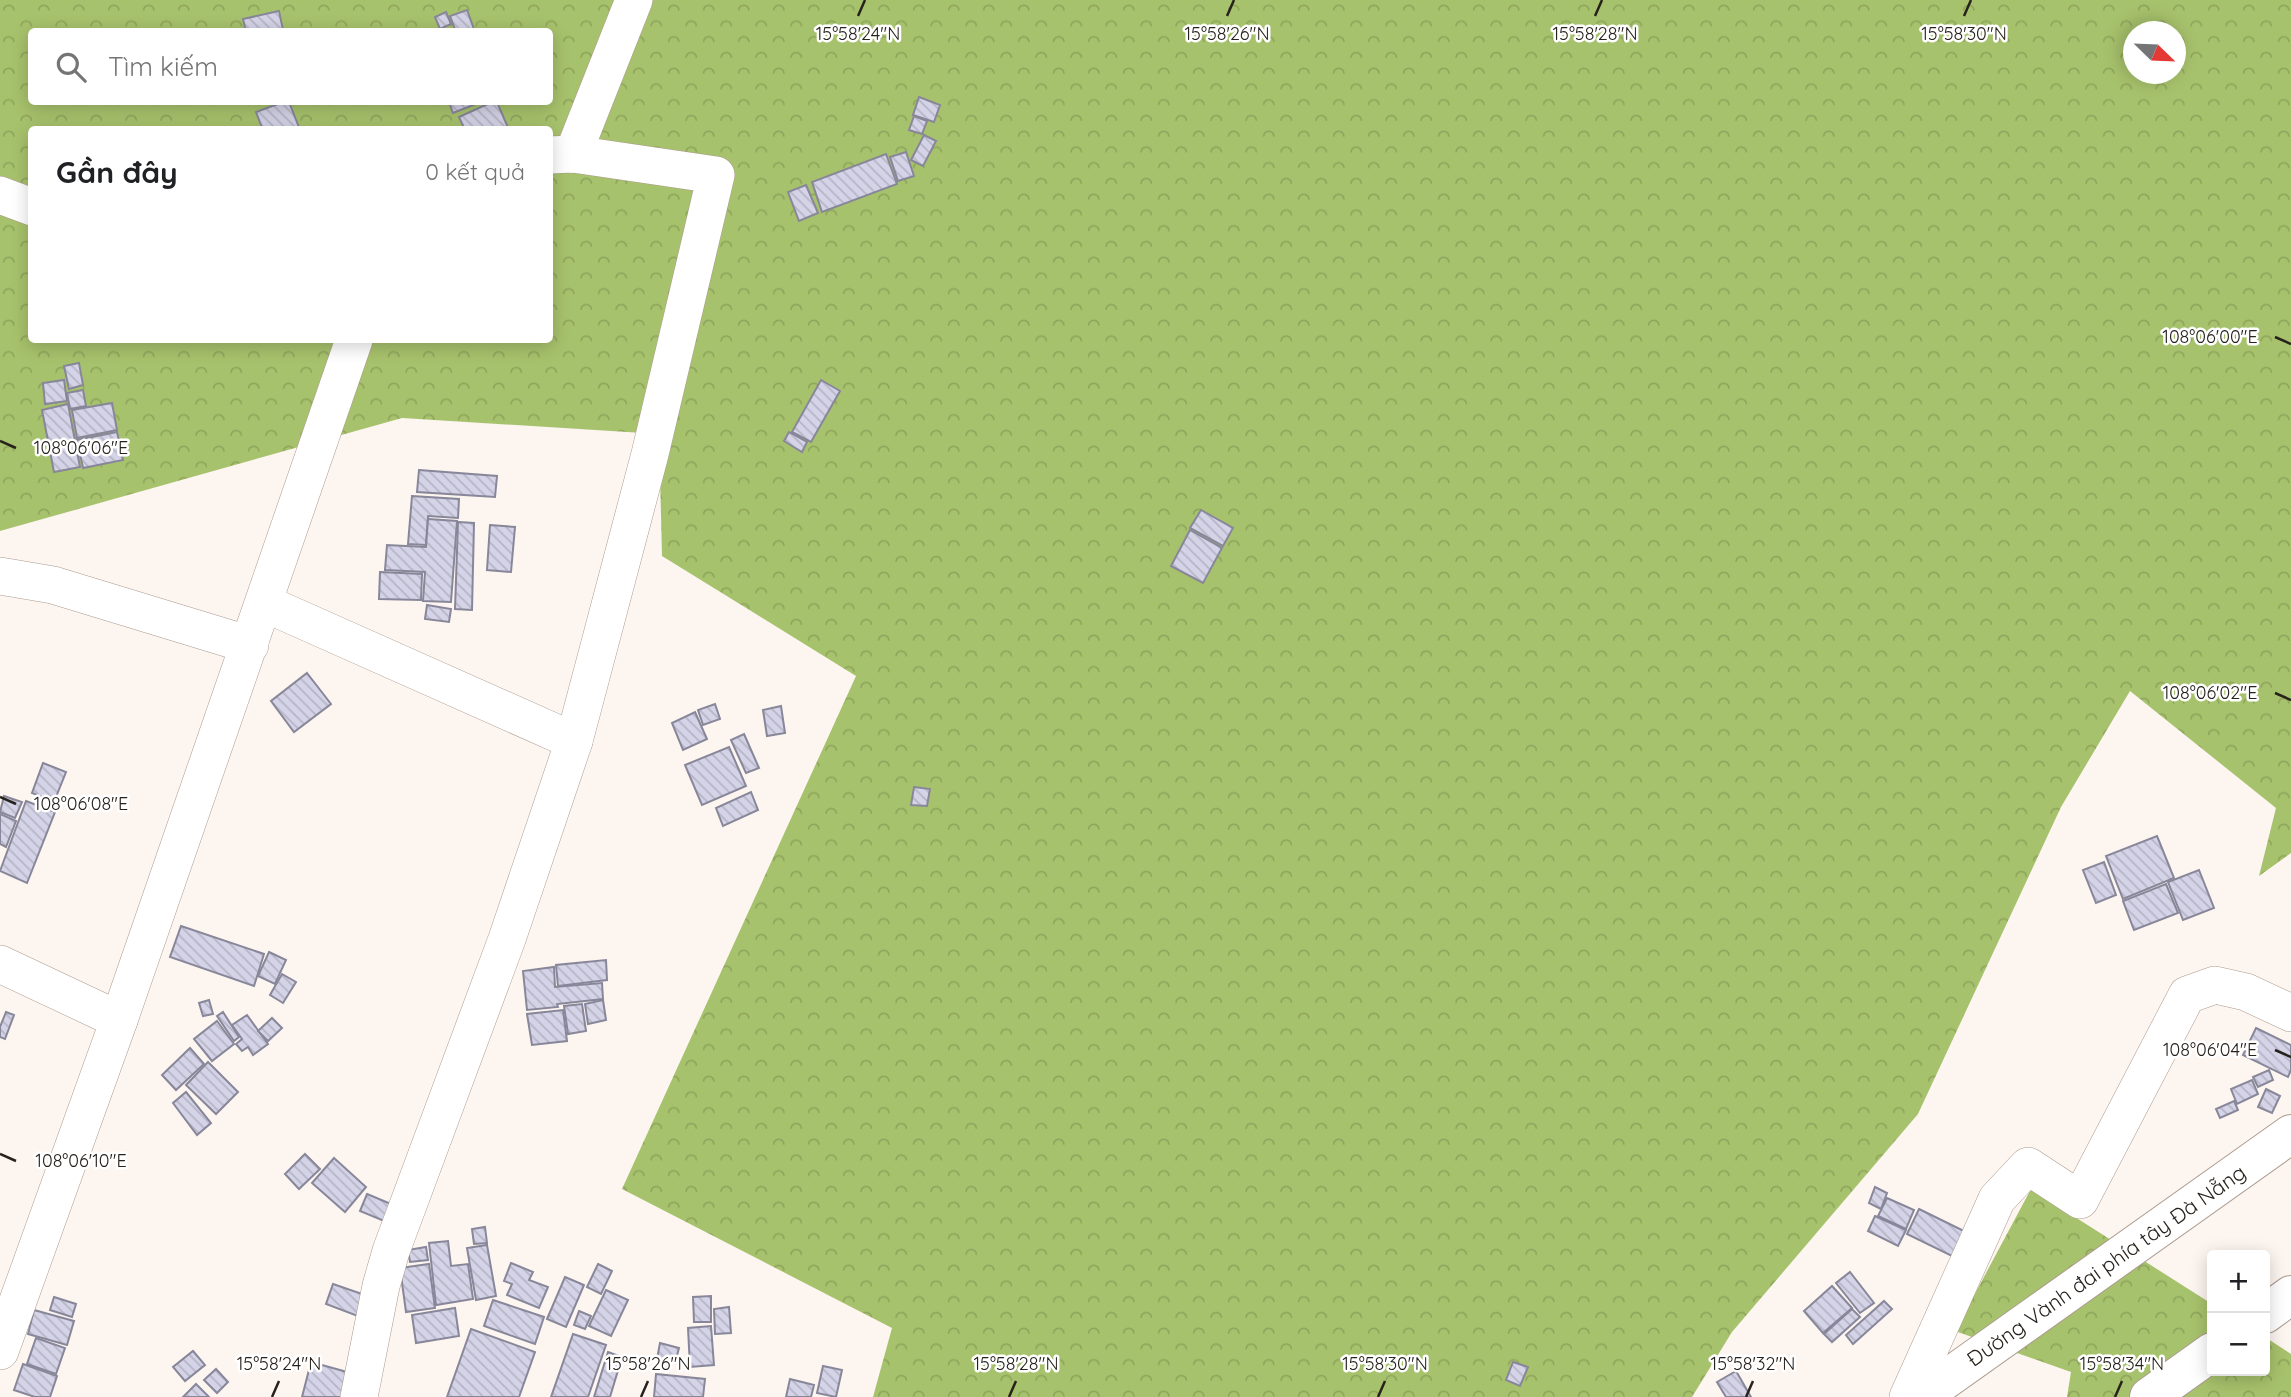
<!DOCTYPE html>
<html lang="vi">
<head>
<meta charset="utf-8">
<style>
  :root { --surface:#fff; --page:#f2f2f2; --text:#202124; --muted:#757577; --line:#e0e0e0 }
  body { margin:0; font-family:Quicksand,sans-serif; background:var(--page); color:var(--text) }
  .controls { position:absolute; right:21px; bottom:21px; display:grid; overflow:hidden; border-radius:7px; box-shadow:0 4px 18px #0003 }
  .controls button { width:63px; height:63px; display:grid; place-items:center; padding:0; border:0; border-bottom:2px solid var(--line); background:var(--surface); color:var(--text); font:35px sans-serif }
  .compass { position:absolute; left:2123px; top:21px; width:63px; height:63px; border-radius:50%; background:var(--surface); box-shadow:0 4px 18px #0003; rotate:113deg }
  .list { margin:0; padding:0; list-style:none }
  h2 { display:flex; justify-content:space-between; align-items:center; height:91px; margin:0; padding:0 28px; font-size:30px }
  h2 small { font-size:23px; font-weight:400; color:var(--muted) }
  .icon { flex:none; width:38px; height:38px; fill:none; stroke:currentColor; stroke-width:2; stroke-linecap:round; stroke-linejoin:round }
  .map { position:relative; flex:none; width:2291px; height:1397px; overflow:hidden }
  .search { position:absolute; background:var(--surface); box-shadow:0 4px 18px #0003; left:28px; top:28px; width:525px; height:77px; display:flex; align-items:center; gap:18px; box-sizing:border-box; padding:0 24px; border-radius:7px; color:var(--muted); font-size:26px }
  .panel { position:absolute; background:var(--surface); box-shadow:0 4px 18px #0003; left:28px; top:126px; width:525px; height:217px; border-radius:7px }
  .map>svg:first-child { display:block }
  .forest { fill:url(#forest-crowns); fill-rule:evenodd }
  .building { fill:url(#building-back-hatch); stroke:#88879a; stroke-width:2 }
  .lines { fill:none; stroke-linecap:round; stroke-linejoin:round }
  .street-casing { stroke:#ad9b8f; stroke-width:38 }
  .primary-casing { stroke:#ad9b8f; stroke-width:40 }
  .street { stroke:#fff; stroke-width:37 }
  .primary { stroke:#fff; stroke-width:38 }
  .ticks { fill:none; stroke:#28221d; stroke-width:2.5 }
  .labels { text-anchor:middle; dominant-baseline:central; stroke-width:5; stroke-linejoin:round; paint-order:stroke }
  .street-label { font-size:21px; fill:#28221d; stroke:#fff }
  .ticks-label { font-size:18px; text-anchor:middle; fill:#28221d; stroke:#fff; stroke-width:5; stroke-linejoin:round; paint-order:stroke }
</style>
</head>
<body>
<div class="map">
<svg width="2291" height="1397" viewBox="0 0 2291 1397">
  <defs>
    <pattern id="forest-crowns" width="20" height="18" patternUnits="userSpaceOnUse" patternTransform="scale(1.75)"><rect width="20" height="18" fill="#a7c26c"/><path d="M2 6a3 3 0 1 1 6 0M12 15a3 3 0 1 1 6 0" fill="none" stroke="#90a65d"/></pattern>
    <pattern id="building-back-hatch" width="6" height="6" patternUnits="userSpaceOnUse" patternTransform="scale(1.75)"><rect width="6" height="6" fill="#d4d3e7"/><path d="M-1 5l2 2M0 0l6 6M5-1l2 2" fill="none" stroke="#b6b5c6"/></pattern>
  </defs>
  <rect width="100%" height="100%" fill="#fdf5f0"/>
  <g class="forest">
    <path d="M 0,0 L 2291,0 L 2291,853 L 2259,876 L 2276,808 L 2130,691 L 2061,807 L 1918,1114 L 1732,1332 L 1692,1397 L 873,1397 L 892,1328 L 622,1189 L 856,676 L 662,556 L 659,434 L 402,418 L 0,531 ZM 32,32 L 550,32 L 550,102 L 32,102 ZM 2134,32 L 2176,32 L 2176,74 L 2134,74 ZM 32,130 L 550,130 L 550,340 L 32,340 Z"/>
    <path d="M 2031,1189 L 2212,1304 L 2212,1371 L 2265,1371 L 2265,1337 L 2291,1354 L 2291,1397 L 2067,1397 L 2071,1372 L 1955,1331 Z"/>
  </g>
  <g class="building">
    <path d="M 467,10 L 475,32 L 456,32 L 450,16 Z"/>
    <path d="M 279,11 L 283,30 L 246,32 L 243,19 Z"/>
    <path d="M 446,12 L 451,24 L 440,29 L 435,17 Z"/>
    <path d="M 919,97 L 940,105 L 934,122 L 913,115 Z"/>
    <path d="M 283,102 L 289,102 L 300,130 L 263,130 L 256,112 Z"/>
    <path d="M 449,102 L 481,102 L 453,113 Z"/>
    <path d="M 492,102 L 497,102 L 509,130 L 465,130 L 459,117 Z"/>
    <path d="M 914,116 L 927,121 L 922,134 L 909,130 Z"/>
    <path d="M 924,135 L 936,141 L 923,166 L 911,160 Z"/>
    <path d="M 906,152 L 914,176 L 898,181 L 890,157 Z"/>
    <path d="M 886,154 L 897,184 L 822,212 L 812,182 Z"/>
    <path d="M 806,185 L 818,213 L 799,221 L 788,192 Z"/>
    <path d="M 79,363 L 83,385 L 69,389 L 64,366 Z"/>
    <path d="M 64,380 L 67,401 L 45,404 L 43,383 Z"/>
    <path d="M 821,380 L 840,391 L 811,442 L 792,432 Z"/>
    <path d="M 83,390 L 86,406 L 70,409 L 67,393 Z"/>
    <path d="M 112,403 L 117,430 L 77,438 L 72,410 Z"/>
    <path d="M 68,404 L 80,467 L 54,472 L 42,410 Z"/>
    <path d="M 117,432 L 123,460 L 83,468 L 77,440 Z"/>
    <path d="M 789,432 L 807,442 L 802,452 L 784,441 Z"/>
    <path d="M 419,470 L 497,476 L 495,497 L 417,492 Z"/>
    <path d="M 412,496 L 459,499 L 458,518 L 428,516 L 426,545 L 408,544 Z"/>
    <path d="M 1201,510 L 1233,528 L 1223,546 L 1190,528 Z"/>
    <path d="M 428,519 L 457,521 L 451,602 L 423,601 L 425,572 L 385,570 L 387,545 L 426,547 Z"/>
    <path d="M 458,522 L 474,523 L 472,610 L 455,609 Z"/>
    <path d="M 490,525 L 515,527 L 511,572 L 487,570 Z"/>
    <path d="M 1190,530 L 1222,548 L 1203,583 L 1171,566 Z"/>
    <path d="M 380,572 L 422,574 L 421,600 L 379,599 Z"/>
    <path d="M 427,605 L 451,609 L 449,622 L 425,619 Z"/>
    <path d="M 307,673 L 331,704 L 294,732 L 271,701 Z"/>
    <path d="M 715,704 L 720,719 L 703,725 L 698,710 Z"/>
    <path d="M 781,706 L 785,733 L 767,736 L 763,710 Z"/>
    <path d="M 695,712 L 707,739 L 683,750 L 672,723 Z"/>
    <path d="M 744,734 L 759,768 L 746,773 L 731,740 Z"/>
    <path d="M 729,747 L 746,786 L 702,805 L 685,765 Z"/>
    <path d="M 43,763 L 66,772 L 54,802 L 32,793 Z"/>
    <path d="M 914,787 L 930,789 L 927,806 L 911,805 Z"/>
    <path d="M 751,792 L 758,810 L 723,826 L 716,808 Z"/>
    <path d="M 4,796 L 22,802 L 15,818 L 0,812 Z"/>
    <path d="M 26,801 L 55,812 L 27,883 L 0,871 Z"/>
    <path d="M 0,814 L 16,821 L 6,847 L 0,844 Z"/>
    <path d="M 2157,836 L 2174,878 L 2123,899 L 2106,856 Z"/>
    <path d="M 2104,862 L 2116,895 L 2096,903 L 2083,870 Z"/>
    <path d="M 2199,870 L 2214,908 L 2183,920 L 2168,882 Z"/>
    <path d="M 2166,884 L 2178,913 L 2134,930 L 2123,901 Z"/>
    <path d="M 181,926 L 264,954 L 254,986 L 170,957 Z"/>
    <path d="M 269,952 L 286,960 L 275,984 L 258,976 Z"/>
    <path d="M 606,960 L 607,980 L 558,986 L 556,965 Z"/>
    <path d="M 554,967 L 555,987 L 602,983 L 603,999 L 557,1004 L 558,1007 L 527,1010 L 523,971 Z"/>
    <path d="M 282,974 L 296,982 L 283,1003 L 270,995 Z"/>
    <path d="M 209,1000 L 213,1014 L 203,1016 L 199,1003 Z"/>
    <path d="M 603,1000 L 606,1020 L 588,1024 L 585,1004 Z"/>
    <path d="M 582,1004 L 586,1031 L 568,1034 L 564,1006 Z"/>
    <path d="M 563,1010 L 567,1041 L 532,1045 L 527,1014 Z"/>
    <path d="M 6,1012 L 14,1015 L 5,1039 L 0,1037 L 0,1027 Z"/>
    <path d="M 223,1012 L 239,1037 L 234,1041 L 217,1016 Z"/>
    <path d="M 247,1015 L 268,1044 L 253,1055 L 248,1047 L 242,1051 L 236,1044 L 242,1039 L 232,1025 Z"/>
    <path d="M 272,1018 L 282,1028 L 268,1041 L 258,1031 Z"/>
    <path d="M 217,1021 L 234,1044 L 212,1061 L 194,1039 Z"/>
    <path d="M 2256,1028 L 2291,1045 L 2291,1070 L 2288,1077 L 2243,1055 Z"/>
    <path d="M 190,1048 L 204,1064 L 176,1090 L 162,1075 Z"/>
    <path d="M 208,1062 L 238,1092 L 216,1114 L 186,1085 Z"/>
    <path d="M 2269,1070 L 2273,1080 L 2258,1087 L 2253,1077 Z"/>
    <path d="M 2252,1080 L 2258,1094 L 2237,1104 L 2231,1089 Z"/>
    <path d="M 2266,1089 L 2280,1096 L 2272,1113 L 2258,1107 Z"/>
    <path d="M 186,1092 L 211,1123 L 197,1135 L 173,1103 Z"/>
    <path d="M 2234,1101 L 2238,1110 L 2220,1118 L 2216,1109 Z"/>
    <path d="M 305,1154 L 320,1169 L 299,1189 L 285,1174 Z"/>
    <path d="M 334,1158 L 366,1187 L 345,1212 L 312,1183 Z"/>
    <path d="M 1875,1187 L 1887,1193 L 1881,1209 L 1869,1203 Z"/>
    <path d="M 367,1194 L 396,1206 L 389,1223 L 360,1211 Z"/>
    <path d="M 1887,1198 L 1914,1210 L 1906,1229 L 1878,1216 Z"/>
    <path d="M 1919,1209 L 1968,1233 L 1956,1258 L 1907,1234 Z"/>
    <path d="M 1875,1216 L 1906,1230 L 1898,1246 L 1868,1231 Z"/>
    <path d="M 485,1227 L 487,1243 L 474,1244 L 472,1229 Z"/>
    <path d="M 448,1241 L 451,1266 L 468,1264 L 473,1299 L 436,1305 L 429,1243 Z"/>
    <path d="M 487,1245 L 496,1296 L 476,1300 L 467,1248 Z"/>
    <path d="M 426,1247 L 428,1260 L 410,1262 L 408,1250 Z"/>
    <path d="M 511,1263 L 533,1272 L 529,1280 L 548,1287 L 539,1308 L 507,1295 L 512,1284 L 504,1281 Z"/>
    <path d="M 429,1264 L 435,1308 L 406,1312 L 400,1268 Z"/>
    <path d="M 598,1264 L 612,1271 L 601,1294 L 587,1287 Z"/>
    <path d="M 1850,1272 L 1874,1303 L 1860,1313 L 1836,1283 Z"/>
    <path d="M 565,1277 L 584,1285 L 566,1327 L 547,1319 Z"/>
    <path d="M 333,1284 L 371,1297 L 363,1318 L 326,1304 Z"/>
    <path d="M 1832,1286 L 1852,1308 L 1823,1333 L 1804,1311 Z"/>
    <path d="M 606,1290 L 628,1300 L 611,1336 L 589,1326 Z"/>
    <path d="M 711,1296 L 711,1322 L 694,1322 L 693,1297 Z"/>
    <path d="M 54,1297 L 76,1304 L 72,1317 L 50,1310 Z"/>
    <path d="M 493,1300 L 544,1317 L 535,1344 L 484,1326 Z"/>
    <path d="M 1884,1301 L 1892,1309 L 1853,1344 L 1846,1335 Z"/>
    <path d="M 729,1307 L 731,1333 L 715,1334 L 714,1309 Z"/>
    <path d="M 455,1308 L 459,1336 L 416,1343 L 412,1315 Z"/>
    <path d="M 1852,1309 L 1860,1317 L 1832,1342 L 1824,1334 Z"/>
    <path d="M 34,1310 L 74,1321 L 67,1345 L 28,1334 Z"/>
    <path d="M 579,1311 L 591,1316 L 585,1329 L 574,1325 Z"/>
    <path d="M 711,1326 L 714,1365 L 690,1367 L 688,1328 Z"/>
    <path d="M 471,1329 L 535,1352 L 519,1397 L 447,1397 Z"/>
    <path d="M 573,1334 L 606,1345 L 588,1397 L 551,1397 Z"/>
    <path d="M 36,1338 L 65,1348 L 56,1374 L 27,1364 Z"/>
    <path d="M 660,1343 L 679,1348 L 675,1363 L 657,1359 Z"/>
    <path d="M 193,1351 L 205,1365 L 185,1381 L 173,1367 Z"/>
    <path d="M 608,1352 L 622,1357 L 610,1397 L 594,1397 Z"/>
    <path d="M 311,1362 L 358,1375 L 353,1397 L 302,1397 Z"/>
    <path d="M 1513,1362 L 1528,1367 L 1520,1386 L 1506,1380 Z"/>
    <path d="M 23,1364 L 57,1376 L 50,1397 L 35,1397 L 14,1390 Z"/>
    <path d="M 823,1366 L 842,1370 L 836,1397 L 817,1393 Z"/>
    <path d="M 216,1369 L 228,1382 L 217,1393 L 204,1380 Z"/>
    <path d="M 1736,1371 L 1751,1397 L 1726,1397 L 1717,1382 Z"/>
    <path d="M 656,1374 L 705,1379 L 703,1397 L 654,1397 Z"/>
    <path d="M 790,1379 L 814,1385 L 811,1397 L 786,1397 Z"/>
    <path d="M 196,1384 L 209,1397 L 183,1397 Z"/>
  </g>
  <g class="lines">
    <g class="street-casing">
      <g id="street">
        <path d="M 573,154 L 634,0"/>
        <path d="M 0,195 L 32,207"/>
        <path d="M 0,576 L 53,585 L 250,645"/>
        <path d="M 264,603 L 574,741"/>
        <path d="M 0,964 L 119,1020"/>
        <path d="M 0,1351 L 119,1020 L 354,340"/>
        <path d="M 359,1397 L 381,1286 L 391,1251 L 507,939 L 574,741 L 650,454 L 716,175 L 573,154 L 550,155"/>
        <path d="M 1908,1397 L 1997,1199 L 2028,1166 L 2080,1200 L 2187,995 L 2215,985 L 2246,992 L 2291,1013"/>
      </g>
    </g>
    <g class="primary-casing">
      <g id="primary">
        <path d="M 2265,1314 L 2291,1295"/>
        <path d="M 1921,1397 L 2291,1134"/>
        <path d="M 2149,1397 L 2212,1352"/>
      </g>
    </g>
    <use href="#street" class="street"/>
    <use href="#primary" class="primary"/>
  </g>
  <path class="ticks" d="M 858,16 L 865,0M 1227,16 L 1234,0M 1595,16 L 1602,0M 1964,16 L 1971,0M 2275,337 L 2291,344M 0,441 L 16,448M 2275,693 L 2291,700M 0,797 L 16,804M 2275,1050 L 2291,1057M 0,1154 L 16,1161M 272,1397 L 279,1381M 641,1397 L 648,1381M 1009,1397 L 1016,1381M 1378,1397 L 1385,1381M 1746,1397 L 1753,1381M 2115,1397 L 2122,1381"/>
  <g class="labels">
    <g class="street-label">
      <text transform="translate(2106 1265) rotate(-35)">Đường Vành đai phía tây Đà Nẵng</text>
    </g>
  </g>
  <g class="ticks-label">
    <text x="858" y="40">15°58'24"N</text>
    <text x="1227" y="40">15°58'26"N</text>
    <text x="1595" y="40">15°58'28"N</text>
    <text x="1964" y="40">15°58'30"N</text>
    <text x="2210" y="343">108°06'00"E</text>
    <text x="81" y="454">108°06'06"E</text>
    <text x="2210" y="699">108°06'02"E</text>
    <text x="81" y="810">108°06'08"E</text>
    <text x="2210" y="1056">108°06'04"E</text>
    <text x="81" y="1167">108°06'10"E</text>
    <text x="279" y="1370">15°58'24"N</text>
    <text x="648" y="1370">15°58'26"N</text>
    <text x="1016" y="1370">15°58'28"N</text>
    <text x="1385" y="1370">15°58'30"N</text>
    <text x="1753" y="1370">15°58'32"N</text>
    <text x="2122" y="1370">15°58'34"N</text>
  </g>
</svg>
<div class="controls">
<button>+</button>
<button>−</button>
</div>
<svg class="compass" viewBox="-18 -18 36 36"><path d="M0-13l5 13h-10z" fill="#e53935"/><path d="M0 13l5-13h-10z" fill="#757577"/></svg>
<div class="search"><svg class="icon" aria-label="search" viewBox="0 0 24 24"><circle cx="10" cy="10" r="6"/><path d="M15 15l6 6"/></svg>Tìm kiếm</div>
<section class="panel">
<h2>Gần đây<small>0 kết quả</small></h2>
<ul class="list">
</ul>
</section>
</div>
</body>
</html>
